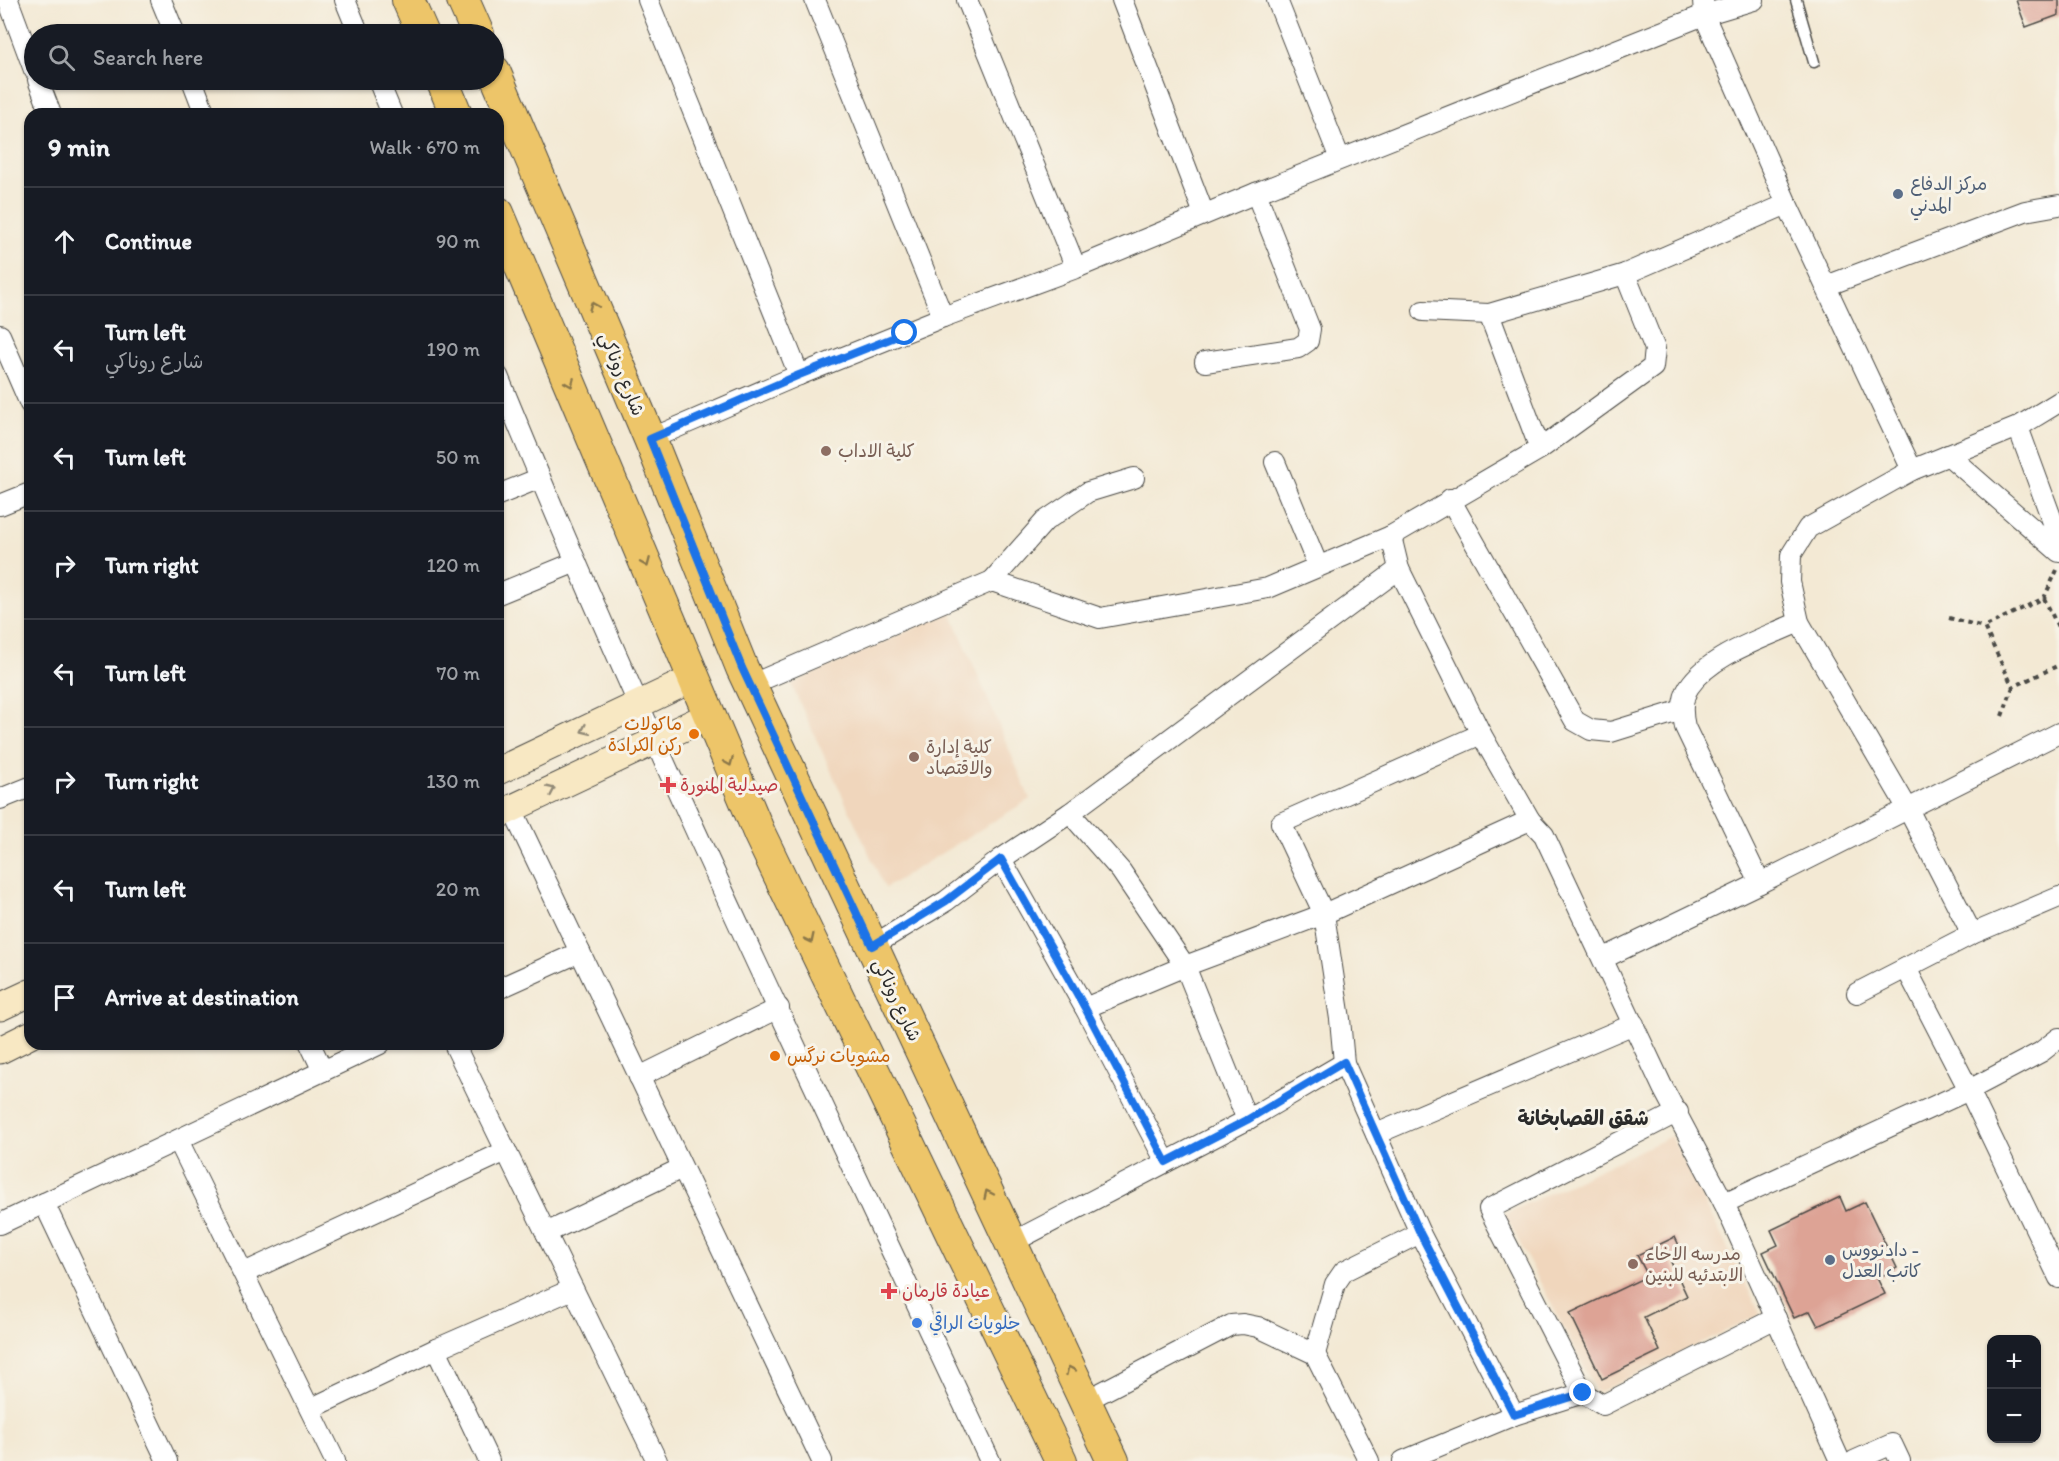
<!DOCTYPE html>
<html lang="en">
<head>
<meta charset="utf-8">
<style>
  :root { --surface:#171b24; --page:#242831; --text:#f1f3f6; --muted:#9ea1a6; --line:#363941 }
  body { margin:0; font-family:Itim,"Playpen Sans Arabic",sans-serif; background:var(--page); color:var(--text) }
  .controls { position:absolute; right:18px; bottom:18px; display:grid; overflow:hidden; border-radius:12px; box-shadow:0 2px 4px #0004 }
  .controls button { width:54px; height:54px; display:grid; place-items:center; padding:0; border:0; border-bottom:2px solid var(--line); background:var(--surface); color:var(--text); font:30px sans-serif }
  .stop { position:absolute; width:18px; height:18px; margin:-14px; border:4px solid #1a73e8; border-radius:50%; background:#fff }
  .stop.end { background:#1a73e8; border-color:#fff; box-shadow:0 2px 6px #0008 }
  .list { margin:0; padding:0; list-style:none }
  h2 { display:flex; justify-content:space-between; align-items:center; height:78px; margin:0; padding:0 24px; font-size:26px }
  h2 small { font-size:20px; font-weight:400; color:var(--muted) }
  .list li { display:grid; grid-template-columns:39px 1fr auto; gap:18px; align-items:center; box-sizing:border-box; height:108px; padding:0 24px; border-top:2px solid var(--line) }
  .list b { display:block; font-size:22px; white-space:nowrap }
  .list p { margin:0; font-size:20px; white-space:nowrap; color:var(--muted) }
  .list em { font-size:20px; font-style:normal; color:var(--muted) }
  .icon { flex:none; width:33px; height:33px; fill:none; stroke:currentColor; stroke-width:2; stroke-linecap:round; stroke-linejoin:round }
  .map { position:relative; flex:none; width:2059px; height:1461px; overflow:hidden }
  .search { position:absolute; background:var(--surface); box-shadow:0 2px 4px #0004; left:24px; top:24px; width:480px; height:66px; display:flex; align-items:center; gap:15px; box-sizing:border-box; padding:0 21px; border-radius:33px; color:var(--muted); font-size:22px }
  .panel { position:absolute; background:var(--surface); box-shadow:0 2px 4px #0004; left:24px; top:108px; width:480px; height:942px; border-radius:18px }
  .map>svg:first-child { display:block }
  .built { fill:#f0d6bc }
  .building { fill:#dda395 }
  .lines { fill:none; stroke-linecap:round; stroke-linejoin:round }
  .lane-casing { stroke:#494844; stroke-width:13 }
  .street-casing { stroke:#494844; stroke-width:22 }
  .secondary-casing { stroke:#494844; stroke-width:29 }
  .primary-casing { stroke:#494844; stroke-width:34 }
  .path { stroke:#494844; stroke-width:4; stroke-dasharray:4.5 4.5; stroke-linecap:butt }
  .lane { stroke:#fff; stroke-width:10 }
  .street { stroke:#fff; stroke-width:20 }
  .secondary { stroke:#f8e8c3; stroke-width:27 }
  .primary { stroke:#edc569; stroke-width:32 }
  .oneway { stroke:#8c784a }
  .oneway2 { stroke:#928a77 }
  .route { stroke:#1a73e8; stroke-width:8 }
  .service-dot { fill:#5c6f8a; stroke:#f7f3e8; stroke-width:2 }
  .education-dot { fill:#8d6e63; stroke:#f7f3e8; stroke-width:2 }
  .food-dot { fill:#e8710a; stroke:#f7f3e8; stroke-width:2 }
  .health-dot { fill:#e0444e; stroke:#f7f3e8; stroke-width:2 }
  .shop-dot { fill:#3f7fe0; stroke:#f7f3e8; stroke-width:2 }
  .labels { text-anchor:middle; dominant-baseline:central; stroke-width:6; stroke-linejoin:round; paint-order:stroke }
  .service-label { font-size:18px; fill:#4e5e75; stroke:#f7f3e8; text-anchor:start }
  .street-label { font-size:18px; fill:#2b2b2b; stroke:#f7f3e8 }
  .education-label { font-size:18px; fill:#785e54; stroke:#f7f3e8; text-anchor:start }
  .food-label { font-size:18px; fill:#c56008; stroke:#f7f3e8; text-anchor:end }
  .health-label { font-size:18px; fill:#be3a42; stroke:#f7f3e8; text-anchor:start }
  .shop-label { font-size:18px; fill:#366cbe; stroke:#f7f3e8; text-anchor:start }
  .neighbourhood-label { font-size:20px; font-weight:bold; fill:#2b2b2b; stroke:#f7f3e8 }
</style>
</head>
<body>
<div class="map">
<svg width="2059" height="1461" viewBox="0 0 2059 1461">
  <rect width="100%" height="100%" fill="#f7f3e8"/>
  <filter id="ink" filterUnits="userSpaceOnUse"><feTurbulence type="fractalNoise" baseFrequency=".0167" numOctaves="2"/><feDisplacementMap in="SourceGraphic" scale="12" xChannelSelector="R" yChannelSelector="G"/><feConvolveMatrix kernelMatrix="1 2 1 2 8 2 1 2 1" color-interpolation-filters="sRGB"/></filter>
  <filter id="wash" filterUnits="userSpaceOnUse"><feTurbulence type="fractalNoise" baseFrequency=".008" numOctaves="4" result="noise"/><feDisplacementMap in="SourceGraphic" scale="24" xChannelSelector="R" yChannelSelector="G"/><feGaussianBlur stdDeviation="1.35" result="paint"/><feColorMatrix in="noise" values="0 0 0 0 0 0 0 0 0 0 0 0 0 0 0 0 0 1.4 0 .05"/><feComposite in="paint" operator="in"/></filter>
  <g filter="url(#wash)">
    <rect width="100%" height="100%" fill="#f3e9d4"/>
    <g class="built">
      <path d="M 951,612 L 1030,799 L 885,888 L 791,684 Z"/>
      <path d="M 1671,1136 L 1761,1314 L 1597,1393 L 1505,1214 Z"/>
    </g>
    <g id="blocks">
      <g class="building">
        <path d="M 2016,0 L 2059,0 L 2059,15 L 2026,27 Z"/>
        <path d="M 1840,1197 L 1846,1211 L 1865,1202 L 1897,1268 L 1877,1278 L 1885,1294 L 1818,1326 L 1810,1311 L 1794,1318 L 1763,1252 L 1778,1245 L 1771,1230 Z"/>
        <path d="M 1675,1237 L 1684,1256 L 1671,1262 L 1687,1296 L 1644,1317 L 1660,1351 L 1602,1379 L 1570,1313 L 1648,1276 L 1637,1255 Z"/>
      </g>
    </g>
  </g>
  <g filter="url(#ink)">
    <use href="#blocks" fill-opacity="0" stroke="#494844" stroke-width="1.5"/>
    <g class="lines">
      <g class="lane-casing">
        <path id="lane" d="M 1796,0 L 1814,62"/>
      </g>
      <g class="street-casing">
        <g id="street">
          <path d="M 8,0 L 34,70"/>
          <path d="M 161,0 L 175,34"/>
          <path d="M 345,0 L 359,34"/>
          <path d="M 648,0 L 799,375"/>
          <path d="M 815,0 L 943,317"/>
          <path d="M 967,0 L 1076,268"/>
          <path d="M 1122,0 L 1204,214"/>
          <path d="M 1277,0 L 1340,159"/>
          <path d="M 1703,0 L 1704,15 L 1787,204 L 1912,470"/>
          <path d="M 38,80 L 51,114"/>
          <path d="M 192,80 L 205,114"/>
          <path d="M 378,80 L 392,114"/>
          <path d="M 1826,286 L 2025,211 L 2059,205"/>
          <path d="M 1423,311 L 1489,314 L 1625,274 L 1787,204"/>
          <path d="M 1489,314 L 1540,449"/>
          <path d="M 0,335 L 30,404"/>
          <path d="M 1205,362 L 1298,348 L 1308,341 L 1310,329 L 1256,193"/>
          <path d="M 498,376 C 648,744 822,1101 990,1461"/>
          <path d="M 2018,427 L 2059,539"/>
          <path d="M 650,439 L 799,375 L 943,317 L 1076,268 L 1256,193 L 1704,15 L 1754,0"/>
          <path d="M 1948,455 L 2059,552"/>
          <path d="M 1275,462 L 1318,566"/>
          <path d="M 498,495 L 540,478"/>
          <path d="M 1450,499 L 1575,721 L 1591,730 L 1611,732 L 1682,710"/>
          <path d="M 0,505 L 30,493"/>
          <path d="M 1391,536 L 1399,569 L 1481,734 L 1530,820 L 1544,835 L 1663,1088 L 1724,1203 L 1840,1461"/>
          <path d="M 992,581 L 1045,521 L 1088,492 L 1134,478"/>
          <path d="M 498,594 L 576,562"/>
          <path d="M 750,685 L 992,581 L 1100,618 L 1268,588 L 1391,536 L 1540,449 L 1653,367 L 1655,349 L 1625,274"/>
          <path d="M 1481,734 L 1281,823 L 1324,914 L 1340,1019 L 1344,1063 L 1420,1233 L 1514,1415"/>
          <path d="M 0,799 L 30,787"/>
          <path d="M 512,809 L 822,1461"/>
          <path d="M 1070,813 L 1121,871 L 1185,966 L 1247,1120"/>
          <path d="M 1001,859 L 1085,1008 L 1166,1162"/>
          <path d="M 1760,883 L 1685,727 C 1682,714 1681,699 1689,687 C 1711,654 1765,638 1799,622"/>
          <path d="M 1972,934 L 1908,809 L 1799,622 L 1790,582 L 1791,555 L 1808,528 L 1912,470 L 2018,427 L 2059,402"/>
          <path d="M 872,946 L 946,901 L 1001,859 L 1070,813 L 1399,569"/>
          <path d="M 1604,958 L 1760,883 L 2059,733"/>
          <path d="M 1906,968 L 1969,1090 L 2059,1278"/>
          <path d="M 498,989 L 580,952"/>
          <path d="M 1857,993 L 1972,934 L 2059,897"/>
          <path d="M 1085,1008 L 1185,966 L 1324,914 L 1530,820"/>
          <path d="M 310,1044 L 323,1071"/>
          <path d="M 454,1044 L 657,1461"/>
          <path d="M 639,1077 L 779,1008"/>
          <path d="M 1678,1112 L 1489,1209 L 1583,1393 L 1603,1405 L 1776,1318"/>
          <path d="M 1376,1134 L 1634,1024"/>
          <path d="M 178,1140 L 335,1461"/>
          <path d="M 44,1203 L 167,1461"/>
          <path d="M 1724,1203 L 1969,1090 L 2041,1052 L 2059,1038"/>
          <path d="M 0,1224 L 380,1044"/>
          <path d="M 546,1233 L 682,1168"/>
          <path d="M 1011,1243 L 1247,1120 L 1344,1063"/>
          <path d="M 244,1273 L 506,1151"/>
          <path d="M 436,1349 L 573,1289"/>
          <path d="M 1315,1354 L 1335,1284 L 1344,1271 L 1420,1233"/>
          <path d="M 1085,1401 L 1231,1325 L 1243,1324 L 1258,1327 L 1315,1354 L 1369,1461"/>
          <path d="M 310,1409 L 436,1349 L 489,1461"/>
          <path d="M 1403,1461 L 1514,1415 L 1583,1393"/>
          <path d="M 1854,1461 L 1892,1444 L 1900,1461"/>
        </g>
      </g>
      <g class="secondary-casing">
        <g id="secondary">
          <path d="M 498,771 L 694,678"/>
          <path d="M 498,815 L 710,715"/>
          <path d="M 0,1007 L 30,993"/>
          <path d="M 0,1050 L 30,1035"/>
        </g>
      </g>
      <g class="primary-casing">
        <g id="primary">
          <path d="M 408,0 L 423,34"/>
          <path d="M 463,0 L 478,34"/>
          <path d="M 494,71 L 650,439 L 742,668 L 1113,1461"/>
          <path d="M 442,80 L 456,114"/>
          <path d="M 498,213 L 760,835 L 1061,1461"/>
        </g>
      </g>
      <g class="path">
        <path d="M 2057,570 L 2044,598 L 1984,627 L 2013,687 L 2059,665"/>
        <path d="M 2044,598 L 2059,629"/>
        <path d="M 1949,618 L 1984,627"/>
        <path d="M 2002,716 L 2013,687"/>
      </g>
      <use href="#lane" class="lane"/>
      <use href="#street" class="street"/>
      <use href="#secondary" class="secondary"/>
      <use href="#primary" class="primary"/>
    </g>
    <defs><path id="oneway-chevron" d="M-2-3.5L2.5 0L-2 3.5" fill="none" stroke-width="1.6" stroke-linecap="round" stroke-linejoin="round" transform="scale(1.5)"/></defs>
    <g class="oneway">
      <use href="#oneway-chevron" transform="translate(593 306) rotate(-113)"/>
      <use href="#oneway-chevron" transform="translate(570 383) rotate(67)"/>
      <use href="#oneway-chevron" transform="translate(646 563) rotate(67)"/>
      <use href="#oneway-chevron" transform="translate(729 762) rotate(67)"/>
      <use href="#oneway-chevron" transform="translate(810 939) rotate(64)"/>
      <use href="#oneway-chevron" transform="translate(988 1194) rotate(-115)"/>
      <use href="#oneway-chevron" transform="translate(1070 1370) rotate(-115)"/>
    </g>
    <g class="oneway2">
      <use href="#oneway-chevron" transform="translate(585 730) rotate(155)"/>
      <use href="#oneway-chevron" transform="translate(551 790) rotate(-25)"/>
    </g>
  </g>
  <g class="lines" filter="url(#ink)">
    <path class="route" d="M 905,333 L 799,375 L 650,439 L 742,668 L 872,946 L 946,901 L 1001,859 L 1085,1008 L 1166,1162 L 1247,1120 L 1344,1062 L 1420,1233 L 1514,1415 L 1583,1393"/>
  </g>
  <g class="service-dot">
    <circle cx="1898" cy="194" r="6"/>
    <circle cx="1830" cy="1260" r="6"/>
  </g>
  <g class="education-dot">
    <circle cx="826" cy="451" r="6"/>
    <circle cx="914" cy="757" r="6"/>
    <circle cx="1633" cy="1264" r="6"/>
  </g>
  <g class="food-dot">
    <circle cx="694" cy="734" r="6"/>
    <circle cx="775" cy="1056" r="6"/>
  </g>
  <g class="health-dot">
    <path d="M665 776h6v6h6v6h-6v6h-6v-6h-6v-6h6z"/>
    <path d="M886 1282h6v6h6v6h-6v6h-6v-6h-6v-6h6z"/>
  </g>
  <circle class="shop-dot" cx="917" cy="1323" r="6"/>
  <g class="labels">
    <g class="service-label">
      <text x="1910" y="184">مركز الدفاع<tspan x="1910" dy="21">المدني</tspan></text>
      <text x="1842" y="1250">دادنووس -<tspan x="1842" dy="21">کاتب العدل</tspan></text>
    </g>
    <g class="street-label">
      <text transform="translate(622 374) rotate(67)">شارع روناكي</text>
      <text transform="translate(897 1000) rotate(65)">شارع روناكي</text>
    </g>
    <g class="education-label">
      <text x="838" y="451">كلية الاداب</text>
      <text x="926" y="747">كلية إدارة<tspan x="926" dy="21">والاقتصاد</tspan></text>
      <text x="1645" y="1254">مدرسه الاخاء<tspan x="1645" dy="21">الابتدئيه للبنين</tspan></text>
    </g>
    <g class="food-label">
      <text x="682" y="724">ماكولات<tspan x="682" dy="21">ركن الكرادة</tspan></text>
      <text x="787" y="1056" text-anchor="start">مشويات نرگس</text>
    </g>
    <g class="health-label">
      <text x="680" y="785">صيدلية المنورة</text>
      <text x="902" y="1291">عيادة قارمان</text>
    </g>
    <g class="shop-label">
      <text x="929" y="1323">حلويات الراقي</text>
    </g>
    <g class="neighbourhood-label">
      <text x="1583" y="1118">شقق القصابخانة</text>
    </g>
  </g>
</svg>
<div class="controls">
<button>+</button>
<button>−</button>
</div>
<div class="stop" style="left:905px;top:333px"></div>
<div class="stop end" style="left:1583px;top:1393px"></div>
<div class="search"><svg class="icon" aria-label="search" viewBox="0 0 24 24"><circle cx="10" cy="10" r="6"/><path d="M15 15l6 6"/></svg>Search here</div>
<section class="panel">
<h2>9 min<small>Walk · 670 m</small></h2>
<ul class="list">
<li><svg class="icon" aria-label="ahead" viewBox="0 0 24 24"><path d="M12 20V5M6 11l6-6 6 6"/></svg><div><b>Continue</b></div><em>90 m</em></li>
<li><svg class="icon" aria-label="left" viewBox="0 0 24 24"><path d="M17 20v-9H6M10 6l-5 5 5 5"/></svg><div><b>Turn left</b><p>شارع روناكي</p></div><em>190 m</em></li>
<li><svg class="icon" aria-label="left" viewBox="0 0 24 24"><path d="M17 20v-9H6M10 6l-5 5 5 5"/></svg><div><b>Turn left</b></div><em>50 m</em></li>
<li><svg class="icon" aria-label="right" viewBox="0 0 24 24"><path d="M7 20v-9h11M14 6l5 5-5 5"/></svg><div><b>Turn right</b></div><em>120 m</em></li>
<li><svg class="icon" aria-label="left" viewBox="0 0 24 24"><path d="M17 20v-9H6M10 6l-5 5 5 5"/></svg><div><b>Turn left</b></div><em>70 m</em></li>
<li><svg class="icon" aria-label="right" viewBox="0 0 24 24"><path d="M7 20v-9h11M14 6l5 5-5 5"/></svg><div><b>Turn right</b></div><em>130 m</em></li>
<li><svg class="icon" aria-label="left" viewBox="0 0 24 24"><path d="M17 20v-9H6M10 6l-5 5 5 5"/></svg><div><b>Turn left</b></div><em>20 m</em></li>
<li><svg class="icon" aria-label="arrive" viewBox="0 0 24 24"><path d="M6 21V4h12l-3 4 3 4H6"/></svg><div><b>Arrive at destination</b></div></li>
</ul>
</section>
</div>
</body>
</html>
